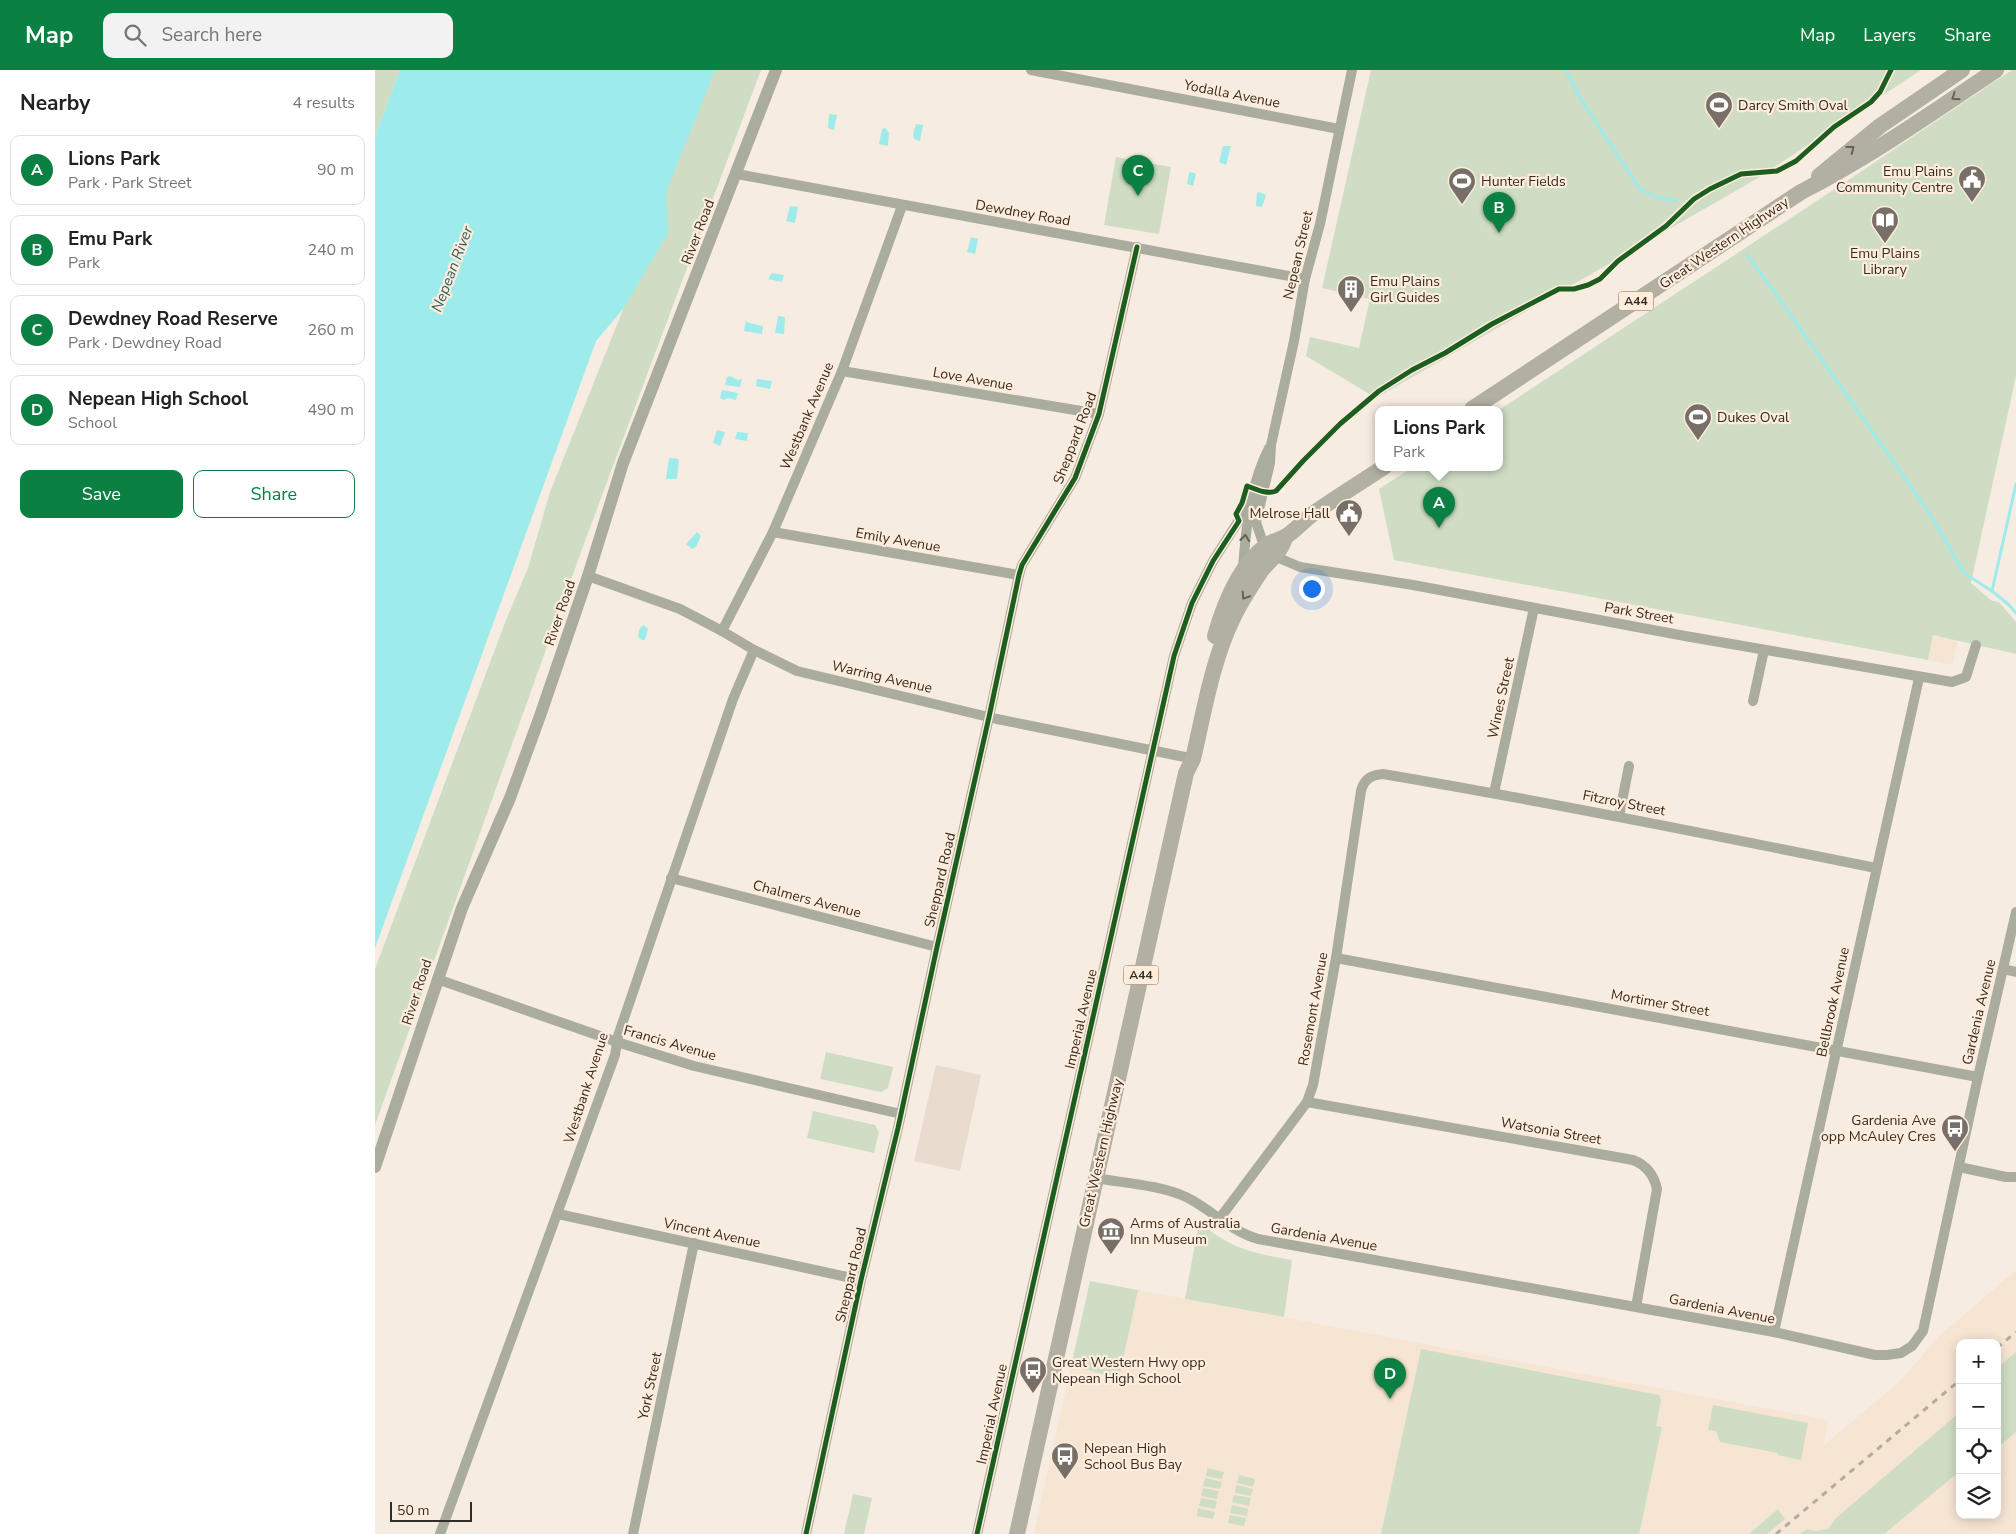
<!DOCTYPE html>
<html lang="en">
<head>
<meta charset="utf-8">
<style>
  :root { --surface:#fff; --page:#f2f2f2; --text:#222; --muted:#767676; --line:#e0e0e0; --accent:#0b8043 }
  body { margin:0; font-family:"Nunito Sans",sans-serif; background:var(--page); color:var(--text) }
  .controls { position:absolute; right:15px; bottom:15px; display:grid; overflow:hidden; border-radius:10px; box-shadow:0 2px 12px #0003 }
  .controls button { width:45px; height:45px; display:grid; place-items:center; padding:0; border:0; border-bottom:1px solid var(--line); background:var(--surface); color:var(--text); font:25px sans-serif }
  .scale { position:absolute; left:15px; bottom:12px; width:82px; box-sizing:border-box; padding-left:5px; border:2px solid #342d26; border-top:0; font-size:14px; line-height:18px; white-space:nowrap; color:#342d26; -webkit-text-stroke:4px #ffecda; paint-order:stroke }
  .you { position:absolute; left:936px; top:518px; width:18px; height:18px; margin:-12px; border:4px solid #fff; border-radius:50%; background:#1a73e8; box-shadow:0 0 0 8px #1a73e833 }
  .badge { display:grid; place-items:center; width:32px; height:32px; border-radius:50%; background:var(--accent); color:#fff; font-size:16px; font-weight:700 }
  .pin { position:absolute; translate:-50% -41px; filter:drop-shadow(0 1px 2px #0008) }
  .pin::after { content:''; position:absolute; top:26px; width:18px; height:15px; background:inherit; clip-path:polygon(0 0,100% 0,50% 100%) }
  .popup { position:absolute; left:1000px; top:336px; width:128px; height:65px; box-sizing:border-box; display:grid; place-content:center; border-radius:10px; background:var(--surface); filter:drop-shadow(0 1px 4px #0005); font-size:16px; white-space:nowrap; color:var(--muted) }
  .popup b { font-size:19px; color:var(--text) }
  .popup::after { content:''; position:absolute; left:50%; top:100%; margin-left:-10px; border:10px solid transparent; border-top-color:var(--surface) }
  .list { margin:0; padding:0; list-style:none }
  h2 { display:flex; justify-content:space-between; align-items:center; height:65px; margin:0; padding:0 20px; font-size:21px }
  h2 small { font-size:16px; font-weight:400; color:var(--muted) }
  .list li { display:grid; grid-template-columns:32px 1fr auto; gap:15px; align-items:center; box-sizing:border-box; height:70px; margin:0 10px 10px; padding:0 10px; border:1px solid var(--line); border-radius:10px }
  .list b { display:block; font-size:19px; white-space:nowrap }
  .list p { margin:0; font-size:16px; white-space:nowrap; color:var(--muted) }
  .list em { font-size:16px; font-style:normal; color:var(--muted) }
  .actions { display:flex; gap:10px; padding:15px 20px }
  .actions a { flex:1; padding:11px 0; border:1px solid var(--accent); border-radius:10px; text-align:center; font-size:18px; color:var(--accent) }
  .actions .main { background:var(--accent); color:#fff }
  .icon { flex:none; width:28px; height:28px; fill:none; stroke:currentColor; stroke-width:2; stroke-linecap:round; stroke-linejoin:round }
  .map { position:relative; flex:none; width:1641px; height:1464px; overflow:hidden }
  header { display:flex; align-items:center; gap:30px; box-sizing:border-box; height:70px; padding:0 25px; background:var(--accent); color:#fff }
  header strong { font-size:24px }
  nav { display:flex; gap:28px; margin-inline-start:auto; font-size:18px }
  .search { width:350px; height:45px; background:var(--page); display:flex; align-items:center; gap:12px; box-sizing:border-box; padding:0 18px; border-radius:10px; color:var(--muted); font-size:19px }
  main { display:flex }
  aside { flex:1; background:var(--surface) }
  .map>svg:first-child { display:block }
  .commercial { fill:#eadbcf }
  .built { fill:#f7e5d3; fill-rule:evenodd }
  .green { fill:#cfddc4 }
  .water { fill:#9eebeb }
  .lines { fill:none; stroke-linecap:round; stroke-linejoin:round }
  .stream { stroke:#9eebeb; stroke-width:3 }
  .minor { stroke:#aaac9d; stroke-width:10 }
  .tertiary { stroke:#aaac9d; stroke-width:12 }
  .trunk { stroke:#b2b0a2; stroke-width:16 }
  .rail { stroke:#b0aca2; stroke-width:3; stroke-dasharray:6 6; stroke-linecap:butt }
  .cycleway-casing { stroke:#ffecda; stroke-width:8 }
  .cycleway { stroke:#1b5e20; stroke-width:5 }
  .oneway { stroke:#666158 }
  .oneway2 { stroke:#636056 }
  .labels { text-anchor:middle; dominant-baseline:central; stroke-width:4.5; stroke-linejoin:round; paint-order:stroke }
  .shield { fill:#ffecda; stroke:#71665c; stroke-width:1 }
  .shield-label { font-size:12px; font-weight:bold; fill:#342d26 }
  .street-label { font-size:14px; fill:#342d26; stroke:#ffecda }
  .poi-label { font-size:14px; fill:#342d26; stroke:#ffecda; text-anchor:start }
  .water-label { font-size:15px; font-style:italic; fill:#2e5f62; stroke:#ffecda }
</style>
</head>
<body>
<header>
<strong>Map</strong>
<div class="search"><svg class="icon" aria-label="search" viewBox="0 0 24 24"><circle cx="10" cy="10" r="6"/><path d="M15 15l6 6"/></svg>Search here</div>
<nav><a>Map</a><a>Layers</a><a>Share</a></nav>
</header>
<main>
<aside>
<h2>Nearby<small>4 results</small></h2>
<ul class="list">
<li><span class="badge">A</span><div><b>Lions Park</b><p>Park · Park Street</p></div><em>90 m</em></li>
<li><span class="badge">B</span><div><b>Emu Park</b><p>Park</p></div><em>240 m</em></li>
<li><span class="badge">C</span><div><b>Dewdney Road Reserve</b><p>Park · Dewdney Road</p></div><em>260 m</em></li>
<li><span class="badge">D</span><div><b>Nepean High School</b><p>School</p></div><em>490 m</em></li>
</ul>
<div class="actions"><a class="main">Save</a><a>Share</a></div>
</aside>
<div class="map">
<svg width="1641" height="1464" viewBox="0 0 1641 1464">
  <rect width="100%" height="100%" fill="#f7ece2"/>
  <path class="commercial" d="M 561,995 L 606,1005 L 585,1101 L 539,1091 Z"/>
  <g class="built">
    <path d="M 1558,565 L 1583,570 L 1577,595 L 1553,590 Z"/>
    <path d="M 1641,1200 L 1641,1464 L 659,1464 L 696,1296 L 744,1308 L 763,1220 L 1453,1350 L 1448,1376 L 1524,1312 L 1564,1266 ZM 1585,1273 L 1622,1273 L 1622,1445 L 1585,1445 Z"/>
  </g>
  <g class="green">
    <path d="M 0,0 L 25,0 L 0,67 Z"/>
    <path d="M 337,0 L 386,0 L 210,471 L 0,1055 L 0,899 L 131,550 L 153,498 L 175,422 L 259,212 L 291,114 Z"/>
    <path d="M 996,0 L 1546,0 L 1383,108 L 1001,328 L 931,286 L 935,267 L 984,278 L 995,229 L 947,218 Z"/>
    <path d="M 1637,0 L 1641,0 L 1641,306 L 1596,513 L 1617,531 L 1624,532 L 1641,552 L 1641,584 L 1558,565 L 1553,590 L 1019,490 L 1004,419 L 1038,397 L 1124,397 L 1124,340 L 1475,109 Z"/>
    <path d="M 741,87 L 796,97 L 784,164 L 729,155 Z"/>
    <path d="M 451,982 L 518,997 L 513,1018 L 506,1022 L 445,1009 Z"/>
    <path d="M 438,1041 L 500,1055 L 504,1062 L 499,1083 L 432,1068 Z"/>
    <path d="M 824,1152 C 856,1179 877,1183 917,1190 L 909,1247 L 810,1229 Z"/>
    <path d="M 715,1211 L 763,1220 L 744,1308 L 696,1296 Z"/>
    <path d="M 1046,1279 L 1284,1325 L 1286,1330 L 1281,1356 L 1287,1357 L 1264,1464 L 1006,1464 Z"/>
    <path d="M 1641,1282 L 1641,1362 L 1622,1378 L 1622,1298 Z"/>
    <path d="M 1338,1335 L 1433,1353 L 1426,1390 L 1403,1385 L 1403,1383 L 1345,1372 L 1341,1361 L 1333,1360 Z"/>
    <path d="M 1585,1342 L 1585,1401 L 1509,1464 L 1425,1464 L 1432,1459 L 1440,1461 L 1453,1459 L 1461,1448 Z"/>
    <path d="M 832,1398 L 849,1402 L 847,1409 L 831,1406 Z"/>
    <path d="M 864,1405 L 880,1409 L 878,1417 L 862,1413 Z"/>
    <path d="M 830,1408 L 847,1412 L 845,1419 L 828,1416 Z"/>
    <path d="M 861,1415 L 878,1419 L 876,1426 L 860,1423 Z"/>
    <path d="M 828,1418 L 844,1421 L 842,1429 L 826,1426 Z"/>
    <path d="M 478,1424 L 497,1428 L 489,1464 L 469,1464 Z"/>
    <path d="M 859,1425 L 876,1428 L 874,1436 L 857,1432 Z"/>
    <path d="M 826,1428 L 842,1431 L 840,1439 L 824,1436 Z"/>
    <path d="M 857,1435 L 873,1439 L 872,1446 L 855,1443 Z"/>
    <path d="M 823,1438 L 840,1442 L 838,1449 L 822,1446 Z"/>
    <path d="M 1403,1439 L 1410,1449 L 1392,1464 L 1374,1464 Z"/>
    <path d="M 855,1445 L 871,1448 L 869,1456 L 853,1453 Z"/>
  </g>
  <g class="water">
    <path d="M 25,0 L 340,0 L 291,122 L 293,163 L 248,239 L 221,271 L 0,878 L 0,67 Z"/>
    <path d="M 454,44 L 462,45 L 459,60 L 453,58 Z"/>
    <path d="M 541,54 L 548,55 L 545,71 L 539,69 L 538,64 Z"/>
    <path d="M 510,58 L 514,63 L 513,76 L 504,74 L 507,59 Z"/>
    <path d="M 848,76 L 856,76 L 851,95 L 844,92 Z"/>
    <path d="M 816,102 L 821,104 L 818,116 L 812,114 L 814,103 Z"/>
    <path d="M 884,122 L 891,125 L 887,137 L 881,136 L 882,123 Z"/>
    <path d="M 415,136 L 423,137 L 420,153 L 411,151 Z"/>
    <path d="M 596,167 L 603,169 L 600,184 L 592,182 Z"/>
    <path d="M 397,203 L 409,205 L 407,212 L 393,209 Z"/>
    <path d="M 403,246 L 410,247 L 409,264 L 400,263 Z"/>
    <path d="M 371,251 L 374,253 L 388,256 L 387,264 L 369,261 Z"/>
    <path d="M 355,306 L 363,310 L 367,309 L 365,317 L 350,315 L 352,307 Z"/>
    <path d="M 382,309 L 397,311 L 395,319 L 381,316 Z"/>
    <path d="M 347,320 L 363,323 L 361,330 L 353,328 L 349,330 L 345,328 Z"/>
    <path d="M 342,360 L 350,362 L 345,376 L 338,373 Z"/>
    <path d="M 362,362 L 373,363 L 372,371 L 360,369 Z"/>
    <path d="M 294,388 L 304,389 L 302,409 L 291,409 Z"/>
    <path d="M 322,462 L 326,466 L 321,477 L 317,479 L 311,474 Z"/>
    <path d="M 269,555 L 273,559 L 270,570 L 267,570 L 263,567 C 264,562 264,557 269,555 Z"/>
  </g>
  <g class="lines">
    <g class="stream">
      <path d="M 1191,0 L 1205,28 L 1265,119 L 1281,127 L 1301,131"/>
      <path d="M 1372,185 L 1398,220 L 1553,441 L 1589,503 L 1617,521 L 1633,534 L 1641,543"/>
      <path d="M 1617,521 L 1641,414"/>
    </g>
    <g class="minor">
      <path d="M 656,0 L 964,59"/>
      <path d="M 362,104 L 930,209"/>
      <path d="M 467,301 L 724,344"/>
      <path d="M 398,462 L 644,505"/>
      <path d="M 891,475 L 887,470 L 881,452 L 895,393 L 896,375 L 919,271 L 930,209 L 945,154 L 977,0"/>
      <path d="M 899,486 L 925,497 L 1038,515 L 1310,566 L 1577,612 L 1591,607 L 1601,575"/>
      <path d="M 868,498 C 871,457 875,415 894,378"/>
      <path d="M 213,506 L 305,539 L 347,561 L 379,580 L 422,601 L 622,649 L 810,687"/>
      <path d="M 347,561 L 398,462 L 467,301 L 527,136"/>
      <path d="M 1378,631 L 1389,580"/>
      <path d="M 1119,723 L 1159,538"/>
      <path d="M 1244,746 L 1254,696"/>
      <path d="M 296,808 L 562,877"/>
      <path d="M 961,888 L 1603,1007"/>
      <path d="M 1628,899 L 1641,902"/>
      <path d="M 62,909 L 242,972 L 319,996 L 526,1044"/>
      <path d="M 932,1032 L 1258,1090 C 1271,1095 1279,1105 1282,1119 L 1261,1237"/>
      <path d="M 1584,1097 L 1631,1107 L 1641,1107"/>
      <path d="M 720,1108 C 748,1113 785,1115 811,1127 C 836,1139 855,1161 883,1169 L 1399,1262 L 1500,1285 L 1512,1285 L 1526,1283 L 1537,1276 L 1548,1261 L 1603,1007 L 1641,842"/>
      <path d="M 183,1144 L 486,1210"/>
      <path d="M 845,1148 L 932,1032 L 938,1015 L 961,888 L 986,721 C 989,709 996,705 1008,704 C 1173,732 1337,765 1501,798"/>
      <path d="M 1399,1262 L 1544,608"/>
      <path d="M 65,1464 L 240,985 L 243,966 L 358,629 L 379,580"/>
      <path d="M 258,1464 L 319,1173"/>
      <path d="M 431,1464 L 486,1210 L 523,1058 L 562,877 L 614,647 L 644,505 L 647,495 L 700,408 L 724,344 L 762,177"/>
      <path d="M 602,1464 L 799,586 L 817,533 L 838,491 L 875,433"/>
    </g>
    <path class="tertiary" d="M 0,1097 L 87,838 L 135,728 L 165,646 L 213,506 L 248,393 L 401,0"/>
    <g class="trunk">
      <path d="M 1444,106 L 1505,56 L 1587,0"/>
      <path d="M 1097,339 L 1426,122 C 1494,87 1557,43 1621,0"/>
      <path d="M 840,566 C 849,534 864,495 892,475 C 898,471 904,470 910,467 C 919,462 930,449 939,443 C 962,427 986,412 1009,397"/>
      <path d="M 642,1464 L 811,703 L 818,689 C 829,642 837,591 858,548 C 866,531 876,516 886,501 C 895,490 907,481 910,467"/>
    </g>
    <g class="rail">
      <path d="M 1622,1278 L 1641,1262"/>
      <path d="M 1401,1464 L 1585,1310"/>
    </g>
    <g class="cycleway-casing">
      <g id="cycleway">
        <path d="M 431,1464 L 486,1210 L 523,1058 L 562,877 L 614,647 L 644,505 L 647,495 L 700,408 L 724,344 L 762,177"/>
        <path d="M 602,1464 L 799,586 L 817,533 L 838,491 L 864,451 L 861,444 L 867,433 L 872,416 C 881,419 892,425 901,421 L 928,391 L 965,354 L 1004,321 L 1037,300 L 1070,283 L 1117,254 L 1184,219 L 1199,219 L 1213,215 L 1225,209 L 1243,191 L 1291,156 L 1319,129 L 1335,119 L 1366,104 L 1402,101 L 1421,91 L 1459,57 L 1496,32 L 1505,22 L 1516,0"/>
      </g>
    </g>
    <use href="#cycleway" class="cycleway"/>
  </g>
  <defs><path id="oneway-chevron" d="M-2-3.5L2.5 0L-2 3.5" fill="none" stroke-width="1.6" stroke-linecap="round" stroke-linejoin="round" transform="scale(1.25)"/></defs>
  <g class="oneway">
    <use href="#oneway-chevron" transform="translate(1580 27) rotate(146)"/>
    <use href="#oneway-chevron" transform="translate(1476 79) rotate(-38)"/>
    <use href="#oneway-chevron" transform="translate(870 526) rotate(123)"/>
  </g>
  <use class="oneway2" href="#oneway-chevron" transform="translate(870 468) rotate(-84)"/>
  <defs>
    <g id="stadium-pin" transform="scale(1.4375)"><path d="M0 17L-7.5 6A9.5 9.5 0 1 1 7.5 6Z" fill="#787068" stroke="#ffecda"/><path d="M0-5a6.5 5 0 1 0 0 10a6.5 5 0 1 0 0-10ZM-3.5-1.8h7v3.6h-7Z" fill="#fff"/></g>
    <g id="civic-pin" transform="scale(1.4375)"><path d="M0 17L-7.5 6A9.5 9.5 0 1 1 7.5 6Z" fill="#787068" stroke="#ffecda"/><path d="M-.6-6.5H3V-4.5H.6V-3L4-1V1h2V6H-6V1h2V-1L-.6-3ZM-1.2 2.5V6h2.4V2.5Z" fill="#fff"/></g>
    <g id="library-pin" transform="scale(1.4375)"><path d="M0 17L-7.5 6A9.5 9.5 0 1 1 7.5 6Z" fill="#787068" stroke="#ffecda"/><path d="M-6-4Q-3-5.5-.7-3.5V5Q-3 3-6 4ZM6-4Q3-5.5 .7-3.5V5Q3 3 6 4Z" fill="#fff"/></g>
    <g id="building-pin" transform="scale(1.4375)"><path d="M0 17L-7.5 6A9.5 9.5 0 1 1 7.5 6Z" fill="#787068" stroke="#ffecda"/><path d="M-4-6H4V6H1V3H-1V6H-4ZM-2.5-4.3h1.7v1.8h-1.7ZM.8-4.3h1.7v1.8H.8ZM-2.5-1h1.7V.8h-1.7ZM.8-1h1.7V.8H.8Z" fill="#fff"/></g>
    <g id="bus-pin" transform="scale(1.4375)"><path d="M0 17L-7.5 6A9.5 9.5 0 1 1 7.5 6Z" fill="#787068" stroke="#ffecda"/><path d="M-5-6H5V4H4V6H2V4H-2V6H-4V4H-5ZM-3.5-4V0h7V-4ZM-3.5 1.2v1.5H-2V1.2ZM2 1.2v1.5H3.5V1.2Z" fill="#fff"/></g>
    <g id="museum-pin" transform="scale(1.4375)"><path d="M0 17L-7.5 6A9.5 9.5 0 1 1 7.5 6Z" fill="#787068" stroke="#ffecda"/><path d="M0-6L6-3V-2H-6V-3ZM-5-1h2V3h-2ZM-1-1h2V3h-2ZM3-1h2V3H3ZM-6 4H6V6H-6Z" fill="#fff"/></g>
  </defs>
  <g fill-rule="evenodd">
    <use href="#stadium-pin" x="1344" y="35"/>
    <use href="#civic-pin" x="1597" y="109"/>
    <use href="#stadium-pin" x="1087" y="111"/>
    <use href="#library-pin" x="1510" y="150"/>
    <use href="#building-pin" x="976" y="219"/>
    <use href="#stadium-pin" x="1323" y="347"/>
    <use href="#civic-pin" x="974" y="443"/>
    <use href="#bus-pin" x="1580" y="1058"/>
    <use href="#museum-pin" x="736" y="1161"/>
    <use href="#bus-pin" x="658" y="1300"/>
    <use href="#bus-pin" x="690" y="1386"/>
  </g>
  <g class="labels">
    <g class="shield">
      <rect x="1243.5" y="221.5" width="35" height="19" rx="4"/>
      <rect x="748.5" y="895.5" width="35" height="19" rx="4"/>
    </g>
    <g class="shield-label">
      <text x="1261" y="231">A44</text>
      <text x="766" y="905">A44</text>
    </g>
    <g class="street-label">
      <text transform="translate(857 24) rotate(11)">Yodalla Avenue</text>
      <text transform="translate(648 143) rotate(10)">Dewdney Road</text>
      <text transform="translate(323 162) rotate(-69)">River Road</text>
      <text transform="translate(1349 173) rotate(-34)">Great Western Highway</text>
      <text transform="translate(923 185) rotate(-77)">Nepean Street</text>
      <text transform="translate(598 309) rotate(10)">Love Avenue</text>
      <text transform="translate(432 346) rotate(-67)">Westbank Avenue</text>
      <text transform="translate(700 368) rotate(-69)">Sheppard Road</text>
      <text transform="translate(523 470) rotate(10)">Emily Avenue</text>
      <text transform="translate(185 543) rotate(-71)">River Road</text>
      <text transform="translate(1264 543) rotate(10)">Park Street</text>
      <text transform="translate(507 607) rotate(13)">Warring Avenue</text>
      <text transform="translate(1126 628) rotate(-78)">Wines Street</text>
      <text transform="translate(1249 733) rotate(11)">Fitzroy Street</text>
      <text transform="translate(565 810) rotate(-77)">Sheppard Road</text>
      <text transform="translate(432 829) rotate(15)">Chalmers Avenue</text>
      <text transform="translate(42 922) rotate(-72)">River Road</text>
      <text transform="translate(1458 932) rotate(-78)">Bellbrook Avenue</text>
      <text transform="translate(1285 933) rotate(10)">Mortimer Street</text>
      <text transform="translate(938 939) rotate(-80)">Rosemont Avenue</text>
      <text transform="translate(1604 942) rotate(-77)">Gardenia Avenue</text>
      <text transform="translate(706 949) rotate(-77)">Imperial Avenue</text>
      <text transform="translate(295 973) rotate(16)">Francis Avenue</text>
      <text transform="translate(211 1018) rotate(-72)">Westbank Avenue</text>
      <text transform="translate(1176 1061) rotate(10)">Watsonia Street</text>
      <text transform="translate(726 1083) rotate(-77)">Great Western Highway</text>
      <text transform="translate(337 1163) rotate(12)">Vincent Avenue</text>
      <text transform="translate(949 1167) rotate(10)">Gardenia Avenue</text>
      <text transform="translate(476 1205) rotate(-77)">Sheppard Road</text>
      <text transform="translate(1347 1239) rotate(11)">Gardenia Avenue</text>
      <text transform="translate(275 1316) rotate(-78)">York Street</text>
      <text transform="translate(617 1344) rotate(-78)">Imperial Avenue</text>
    </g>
    <g class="poi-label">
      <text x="1363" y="35">Darcy Smith Oval</text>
      <text x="1578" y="101" text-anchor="end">Emu Plains<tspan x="1578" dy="16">Community Centre</tspan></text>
      <text x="1106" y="111">Hunter Fields</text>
      <text x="1510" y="183" text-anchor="middle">Emu Plains<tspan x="1510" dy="16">Library</tspan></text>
      <text x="995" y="211">Emu Plains<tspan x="995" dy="16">Girl Guides</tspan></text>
      <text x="1342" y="347">Dukes Oval</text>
      <text x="955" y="443" text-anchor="end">Melrose Hall</text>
      <text x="1561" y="1050" text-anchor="end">Gardenia Ave<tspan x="1561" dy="16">opp McAuley Cres</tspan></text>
      <text x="755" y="1153">Arms of Australia<tspan x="755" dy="16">Inn Museum</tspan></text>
      <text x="677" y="1292">Great Western Hwy opp<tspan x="677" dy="16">Nepean High School</tspan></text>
      <text x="709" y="1378">Nepean High<tspan x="709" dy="16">School Bus Bay</tspan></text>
    </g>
    <g class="water-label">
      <text transform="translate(77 199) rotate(-69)">Nepean River</text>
    </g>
  </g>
</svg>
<div class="controls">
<button>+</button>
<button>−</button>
<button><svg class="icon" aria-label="locate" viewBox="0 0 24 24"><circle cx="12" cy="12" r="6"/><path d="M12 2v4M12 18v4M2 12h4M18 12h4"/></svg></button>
<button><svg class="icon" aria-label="layers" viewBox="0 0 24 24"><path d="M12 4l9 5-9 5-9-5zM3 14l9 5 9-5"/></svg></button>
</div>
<div class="scale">50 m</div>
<div class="you"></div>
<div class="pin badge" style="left:1064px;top:458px">A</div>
<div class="popup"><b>Lions Park</b>Park</div>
<div class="pin badge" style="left:1124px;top:163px">B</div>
<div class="pin badge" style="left:763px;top:126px">C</div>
<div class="pin badge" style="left:1015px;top:1329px">D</div>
</div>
</main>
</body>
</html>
